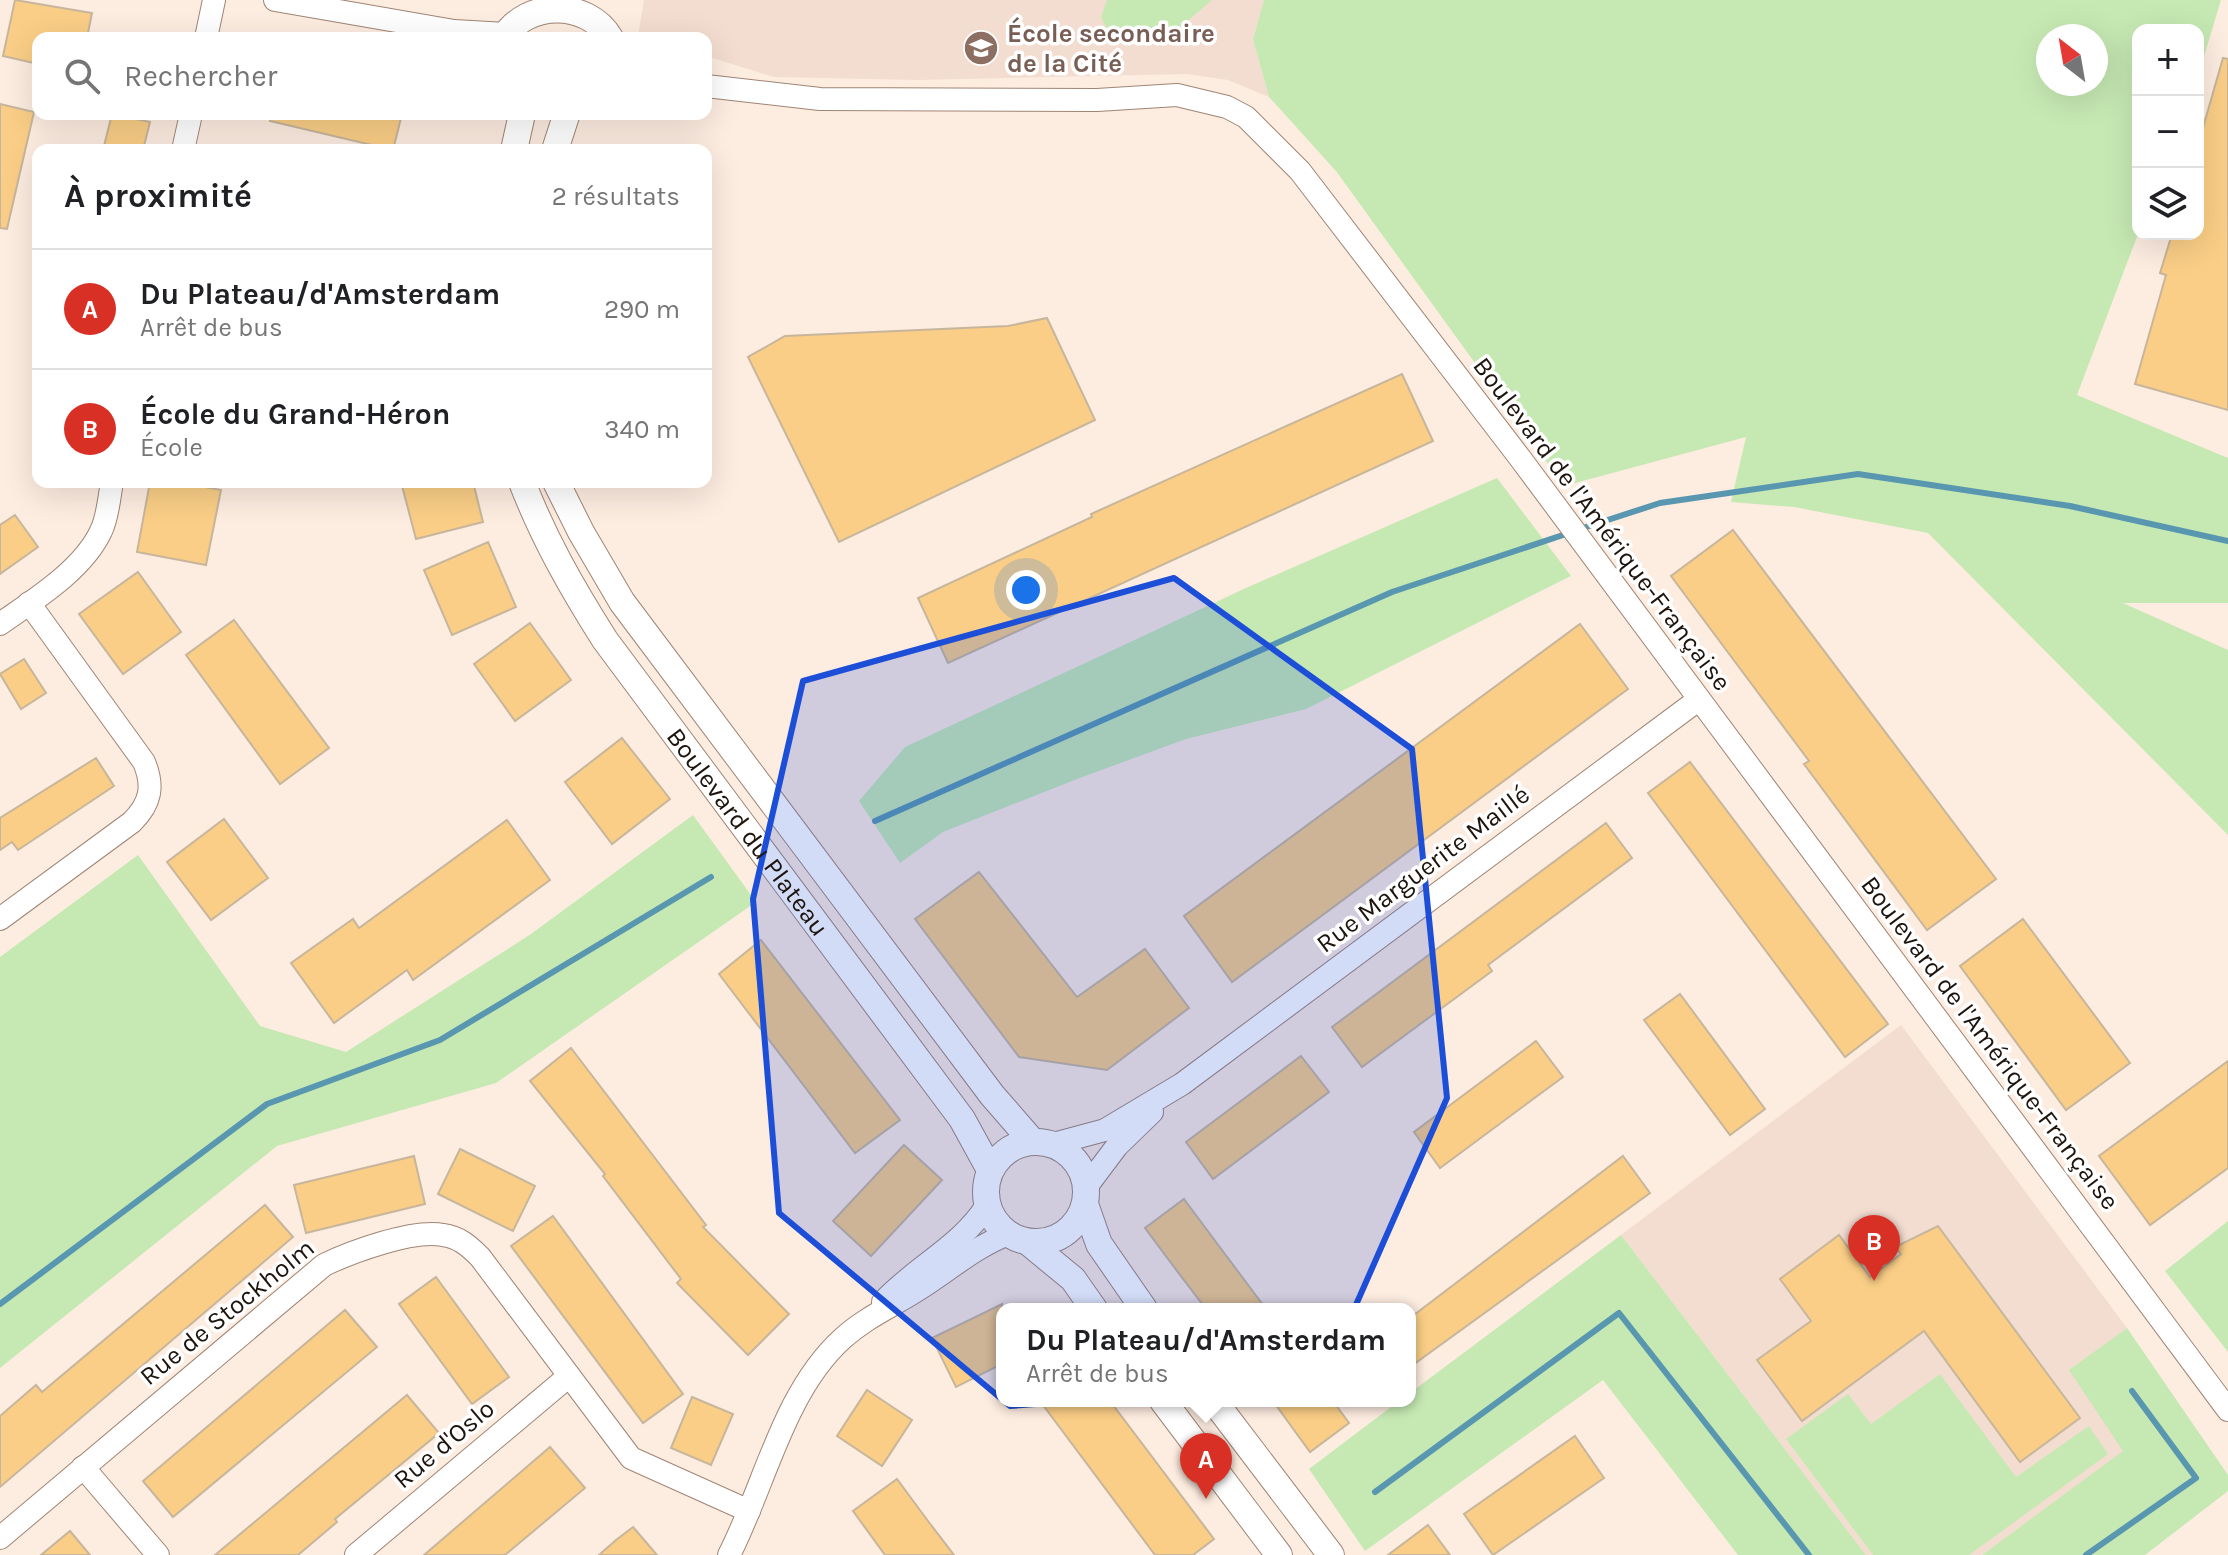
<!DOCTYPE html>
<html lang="fr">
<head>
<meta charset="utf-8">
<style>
  :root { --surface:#fff; --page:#f2f2f2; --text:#202124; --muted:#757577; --line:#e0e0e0; --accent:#d93025 }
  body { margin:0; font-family:Karla,sans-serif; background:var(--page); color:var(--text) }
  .controls { position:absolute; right:24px; top:24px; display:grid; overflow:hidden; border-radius:16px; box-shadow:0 8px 32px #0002 }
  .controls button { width:72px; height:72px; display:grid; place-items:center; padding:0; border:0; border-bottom:2px solid var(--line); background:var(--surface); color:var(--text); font:40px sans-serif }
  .compass { position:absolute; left:2036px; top:24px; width:72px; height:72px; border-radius:50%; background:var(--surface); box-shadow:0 8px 32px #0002; rotate:329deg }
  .you { position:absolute; left:1026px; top:590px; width:28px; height:28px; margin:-20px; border:6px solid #fff; border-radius:50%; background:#1a73e8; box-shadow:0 0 0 12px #1a73e833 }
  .badge { display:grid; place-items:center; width:52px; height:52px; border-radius:50%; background:var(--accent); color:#fff; font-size:26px; font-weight:700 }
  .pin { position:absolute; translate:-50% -66px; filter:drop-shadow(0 2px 4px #0008) }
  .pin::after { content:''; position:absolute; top:42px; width:28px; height:24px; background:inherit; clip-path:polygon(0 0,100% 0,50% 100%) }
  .popup { position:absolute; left:996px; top:1303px; width:420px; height:104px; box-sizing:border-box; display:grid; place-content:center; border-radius:16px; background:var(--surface); filter:drop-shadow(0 2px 6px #0005); font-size:26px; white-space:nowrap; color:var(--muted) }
  .popup b { font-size:30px; color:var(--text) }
  .popup::after { content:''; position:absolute; left:50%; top:100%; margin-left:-16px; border:16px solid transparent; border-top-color:var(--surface) }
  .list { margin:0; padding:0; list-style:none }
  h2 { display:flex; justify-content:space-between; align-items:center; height:104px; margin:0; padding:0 32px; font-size:34px }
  h2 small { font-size:26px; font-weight:400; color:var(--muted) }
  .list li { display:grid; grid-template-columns:52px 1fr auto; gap:24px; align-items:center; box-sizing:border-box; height:120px; padding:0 32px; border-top:2px solid var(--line) }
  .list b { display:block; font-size:30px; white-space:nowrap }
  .list p { margin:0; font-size:26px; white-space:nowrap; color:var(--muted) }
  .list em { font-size:26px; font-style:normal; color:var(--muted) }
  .icon { flex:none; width:44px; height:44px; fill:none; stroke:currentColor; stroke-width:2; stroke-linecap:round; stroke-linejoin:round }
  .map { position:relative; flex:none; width:2228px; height:1555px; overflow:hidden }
  .search { position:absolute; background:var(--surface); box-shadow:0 8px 32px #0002; left:32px; top:32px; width:680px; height:88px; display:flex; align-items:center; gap:20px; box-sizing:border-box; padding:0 28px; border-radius:16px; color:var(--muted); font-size:30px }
  .panel { position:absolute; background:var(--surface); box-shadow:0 8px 32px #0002; left:32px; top:144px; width:680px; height:344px; border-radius:16px }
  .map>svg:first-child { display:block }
  .education { fill:#f3ddd0 }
  .green { fill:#c6e9b3; fill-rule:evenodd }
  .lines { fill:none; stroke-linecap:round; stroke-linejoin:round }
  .stream { stroke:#5897af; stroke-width:6 }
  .building { fill:#face86; stroke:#c7b69c; stroke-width:2 }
  .minor-casing { stroke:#9f8574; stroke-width:24 }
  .major-casing { stroke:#9f8574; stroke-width:28 }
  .minor { stroke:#fff; stroke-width:22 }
  .major { stroke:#fff; stroke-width:26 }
  .marked { fill:#1d4ed8; fill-opacity:0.2; stroke:#1d4ed8; stroke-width:6; stroke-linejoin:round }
  .labels { text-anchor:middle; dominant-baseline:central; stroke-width:7; stroke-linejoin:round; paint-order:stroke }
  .education-label { font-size:26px; font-weight:bold; fill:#785e54; stroke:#fff; text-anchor:start }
  .street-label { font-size:26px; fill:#1d140d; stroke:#fff }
</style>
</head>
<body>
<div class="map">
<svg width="2228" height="1555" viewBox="0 0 2228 1555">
  <rect width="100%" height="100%" fill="#fdece0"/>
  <g class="education">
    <path d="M 644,0 L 1264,0 L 1253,39 L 1269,97 L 1228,80 L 1187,74 L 917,80 L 774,77 L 706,56 L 706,38 L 638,36 Z"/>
    <path d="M 1901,1025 L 2127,1328 L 2070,1370 L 2124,1451 L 1982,1555 L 1866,1555 L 1621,1235 Z"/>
  </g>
  <g class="green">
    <path d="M 1107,0 L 1212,0 L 1169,37 L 1113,40 L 1101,17 Z"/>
    <path d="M 1264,0 L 2221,0 L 2198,76 L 2198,30 L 2138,30 L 2138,234 L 2077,395 L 2228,458 L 2228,603 L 2123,603 L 2228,650 L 2228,835 L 1928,533 L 1794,507 L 1731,502 L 1746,437 L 1564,486 L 1336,171 L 1269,97 L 1253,39 ZM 2048,36 L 2096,36 L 2096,84 L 2048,84 Z"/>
    <path d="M 1497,478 L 1571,576 L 1306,709 L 1186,739 L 1077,779 L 943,832 L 900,863 L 859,801 L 905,747 L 1246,588 Z"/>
    <path d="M 693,815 L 756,902 L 496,1083 L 277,1146 L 0,1368 L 0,957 L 138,855 L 260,1026 L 346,1052 L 531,934 Z"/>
    <path d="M 2228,1221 L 2228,1352 L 2165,1271 Z"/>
    <path d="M 1621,1235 L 1866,1555 L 1738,1555 L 1603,1380 L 1365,1551 L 1309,1469 L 1399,1401 L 1410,1401 L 1410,1393 Z"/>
    <path d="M 2127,1328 L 2228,1475 L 2228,1491 L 2145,1555 L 1982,1555 L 2123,1451 L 2069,1370 Z"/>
    <path d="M 1940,1374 L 2016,1477 L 2089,1426 L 2108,1454 L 1969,1555 L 1873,1555 L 1786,1439 L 1848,1394 L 1871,1424 Z"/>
  </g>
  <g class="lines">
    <g class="stream">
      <path d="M 1580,529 L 1660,503 L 1858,474 L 2070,506 L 2228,541"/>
      <path d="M 875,821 L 1392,592 L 1569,533"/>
      <path d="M 0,1304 L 267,1104 L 440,1040 L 711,877"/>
      <path d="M 1375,1492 L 1619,1313 L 1809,1555"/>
      <path d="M 2086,1555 L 2196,1478 L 2132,1391"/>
    </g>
  </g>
  <g class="building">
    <path d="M 15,0 L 92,13 L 87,38 L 38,38 L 38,64 L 3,56 Z"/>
    <path d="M 2223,58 L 2228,59 L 2228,410 L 2135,384 L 2166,275 L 2160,273 L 2172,234 L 2198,234 L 2198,145 Z"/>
    <path d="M 0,104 L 34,112 L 7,229 L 0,228 Z"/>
    <path d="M 112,114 L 150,122 L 143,150 L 103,150 Z"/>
    <path d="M 271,114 L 402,114 L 393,150 L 270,121 Z"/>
    <path d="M 1047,318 L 1095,420 L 839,542 L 748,357 L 785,336 L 1008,326 Z"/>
    <path d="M 1402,374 L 1433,441 L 948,663 L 918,598 L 1092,517 L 1091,514 Z"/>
    <path d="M 150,482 L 178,482 L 221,490 L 206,565 L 137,552 Z"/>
    <path d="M 401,482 L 473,482 L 483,522 L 416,539 Z"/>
    <path d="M 15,515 L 38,547 L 0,574 L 0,525 Z"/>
    <path d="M 1733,530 L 1996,879 L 1927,930 L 1804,764 L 1809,761 L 1671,576 Z"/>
    <path d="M 488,542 L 516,607 L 452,635 L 424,570 Z"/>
    <path d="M 138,572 L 181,632 L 123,674 L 79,614 Z"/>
    <path d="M 234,620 L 329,748 L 280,784 L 186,655 Z"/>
    <path d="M 530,623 L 571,680 L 515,721 L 474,664 Z"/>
    <path d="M 1580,624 L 1628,689 L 1232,982 L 1184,916 Z"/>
    <path d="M 24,659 L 46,693 L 21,709 L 0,674 Z"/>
    <path d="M 622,738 L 670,799 L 612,844 L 565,782 Z"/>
    <path d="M 96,758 L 114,786 L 18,850 L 12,842 L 0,850 L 0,818 Z"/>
    <path d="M 1690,762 L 1888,1024 L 1845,1057 L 1648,793 Z"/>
    <path d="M 224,819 L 268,878 L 211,920 L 167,862 Z"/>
    <path d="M 507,820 L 550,880 L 413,980 L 407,970 L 334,1023 L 291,963 L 353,919 L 359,928 Z"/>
    <path d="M 1606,823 L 1632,858 L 1488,965 L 1492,971 L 1362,1067 L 1332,1027 Z"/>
    <path d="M 979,872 L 1077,997 L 1145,949 L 1189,1008 L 1107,1070 L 1019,1057 L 915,919 Z"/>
    <path d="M 2023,919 L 2130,1063 L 2066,1110 L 1960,966 Z"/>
    <path d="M 761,940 L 900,1120 L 855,1153 L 719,974 Z"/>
    <path d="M 1680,994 L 1765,1109 L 1730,1135 L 1644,1020 Z"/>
    <path d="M 1536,1041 L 1563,1077 L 1440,1168 L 1414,1132 Z"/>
    <path d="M 571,1048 L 706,1225 L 703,1227 L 789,1314 L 748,1355 L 677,1283 L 681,1279 L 603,1176 L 605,1174 L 530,1081 Z"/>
    <path d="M 1301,1056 L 1329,1092 L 1213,1179 L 1186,1142 Z"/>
    <path d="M 2228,1061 L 2228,1168 L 2150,1225 L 2099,1156 Z"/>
    <path d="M 904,1145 L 942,1180 L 871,1256 L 833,1221 Z"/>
    <path d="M 460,1149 L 535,1186 L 513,1231 L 438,1194 Z"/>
    <path d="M 414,1156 L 425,1204 L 306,1233 L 294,1185 Z"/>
    <path d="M 1623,1156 L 1650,1193 L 1410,1367 L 1410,1318 Z"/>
    <path d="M 1184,1199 L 1213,1238 L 1266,1309 L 1206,1309 L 1174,1267 L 1145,1228 Z"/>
    <path d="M 265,1205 L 293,1237 L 0,1487 L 0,1416 L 36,1385 L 42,1392 Z"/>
    <path d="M 553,1216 L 683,1394 L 643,1423 L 511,1246 Z"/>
    <path d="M 1938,1226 L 2080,1418 L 2020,1462 L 1924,1331 L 1802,1421 L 1757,1360 L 1811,1321 L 1780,1279 L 1839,1235 L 1870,1277 L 1901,1254 L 1895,1247 Z"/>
    <path d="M 436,1277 L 509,1377 L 472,1404 L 399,1304 Z"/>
    <path d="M 1002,1304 L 1002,1364 L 956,1387 L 932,1338 Z"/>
    <path d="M 345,1310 L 377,1347 L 173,1517 L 143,1481 Z"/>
    <path d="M 867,1390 L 912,1420 L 882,1466 L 837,1436 Z"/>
    <path d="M 407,1395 L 439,1433 L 335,1519 L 337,1522 L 298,1555 L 215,1555 Z"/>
    <path d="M 692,1397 L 733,1414 L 711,1465 L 671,1448 Z"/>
    <path d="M 1040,1401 L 1110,1401 L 1214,1539 L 1193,1555 L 1155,1555 Z"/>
    <path d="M 1273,1401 L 1333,1401 L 1349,1423 L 1310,1452 Z"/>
    <path d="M 1575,1436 L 1604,1478 L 1493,1555 L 1464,1514 Z"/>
    <path d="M 550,1447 L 585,1488 L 505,1555 L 424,1555 Z"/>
    <path d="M 897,1479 L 928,1521 L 954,1555 L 885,1555 L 853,1511 Z"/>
    <path d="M 1428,1525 L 1450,1555 L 1388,1555 Z"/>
    <path d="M 633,1527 L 657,1555 L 599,1555 L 616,1540 Z"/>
    <path d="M 70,1531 L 90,1555 L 41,1555 Z"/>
  </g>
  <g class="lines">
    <g class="minor-casing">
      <g id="minor">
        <path d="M 275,0 L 454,31 L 506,34"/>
        <path d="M 206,38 L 214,0"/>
        <path d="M 706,86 L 820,99 L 1097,100 L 1177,95 L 1227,107 L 1246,117 L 1300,171 L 1520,458 L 2228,1410"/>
        <path d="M 183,150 L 191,114"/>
        <path d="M 0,624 C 34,600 83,570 101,531 C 108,517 109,498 112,482"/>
        <path d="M 0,919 L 132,822 C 151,803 154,786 144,762 L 29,603"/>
        <path d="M 1053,1144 L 1105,1130 L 1182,1084 L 1698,700"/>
        <path d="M 1087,1186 L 1117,1146 L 1152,1112"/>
        <path d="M 883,1302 C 914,1268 963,1245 987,1205"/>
        <path d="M 83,1467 L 158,1555"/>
        <path d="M 0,1538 L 324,1265 C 351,1252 413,1229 443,1235 C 459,1237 469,1246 480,1257 L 631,1458 L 749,1511"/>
        <path d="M 356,1555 L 569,1376"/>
        <path d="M 729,1555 C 765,1485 783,1393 842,1339 C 866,1317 893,1306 919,1289 C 949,1270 975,1247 1008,1234"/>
      </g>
    </g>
    <g class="major-casing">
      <g id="major">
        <path d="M 504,38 C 526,0 588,0 610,38"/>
        <path d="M 514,150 L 522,114"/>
        <path d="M 555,150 L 566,116"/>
        <path id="s1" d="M 522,482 C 544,539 572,588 605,640 L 962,1119 L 990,1170"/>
        <path d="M 556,482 L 581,532 L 622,602 L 992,1095 L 1032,1141"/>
        <circle cx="1036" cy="1192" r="50"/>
        <path d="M 1085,1204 L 1099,1244 L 1144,1309"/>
        <path d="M 1028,1242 L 1073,1279 L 1094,1309"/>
        <path d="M 1163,1401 L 1279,1555"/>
        <path d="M 1214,1401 L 1331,1555"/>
      </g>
    </g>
    <use href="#minor" class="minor"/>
    <use href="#major" class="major"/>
  </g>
  <path class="marked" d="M 1174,578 L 1412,749 L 1447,1098 L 1322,1382 L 1010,1406 L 779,1213 L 753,899 L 803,681 Z"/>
  <defs>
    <g id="school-disc" transform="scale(1.8)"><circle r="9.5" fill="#8d6e63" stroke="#fff"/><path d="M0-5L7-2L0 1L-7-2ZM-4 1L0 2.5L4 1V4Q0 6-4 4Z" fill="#fff"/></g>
  </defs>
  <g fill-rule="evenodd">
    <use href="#school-disc" x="981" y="48"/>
  </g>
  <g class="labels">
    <g class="education-label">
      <text x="1007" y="33">École secondaire<tspan x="1007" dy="30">de la Cité</tspan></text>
    </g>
    <g class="street-label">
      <text transform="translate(1602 524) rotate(53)">Boulevard de l'Amérique-Française</text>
      <text stroke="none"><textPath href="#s1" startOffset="418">Boulevard du Plateau</textPath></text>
      <text transform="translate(1423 869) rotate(-37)">Rue Marguerite Maillé</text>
      <text transform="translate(1990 1043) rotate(53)">Boulevard de l'Amérique-Française</text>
      <text transform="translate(227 1312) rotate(-39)">Rue de Stockholm</text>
      <text transform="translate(444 1444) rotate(-40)">Rue d'Oslo</text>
    </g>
  </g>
</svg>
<div class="controls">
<button>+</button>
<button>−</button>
<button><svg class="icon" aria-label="layers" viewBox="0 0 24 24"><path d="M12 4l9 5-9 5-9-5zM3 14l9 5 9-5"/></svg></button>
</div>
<svg class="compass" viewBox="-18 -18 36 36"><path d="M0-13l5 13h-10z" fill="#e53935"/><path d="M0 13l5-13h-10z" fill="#757577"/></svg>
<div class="you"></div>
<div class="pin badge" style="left:1206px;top:1499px">A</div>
<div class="popup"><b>Du Plateau/d'Amsterdam</b>Arrêt de bus</div>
<div class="pin badge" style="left:1874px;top:1281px">B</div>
<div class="search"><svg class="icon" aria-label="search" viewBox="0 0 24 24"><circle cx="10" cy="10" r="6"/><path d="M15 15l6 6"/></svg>Rechercher</div>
<section class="panel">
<h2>À proximité<small>2 résultats</small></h2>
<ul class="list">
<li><span class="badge">A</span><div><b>Du Plateau/d'Amsterdam</b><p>Arrêt de bus</p></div><em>290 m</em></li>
<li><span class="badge">B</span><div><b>École du Grand-Héron</b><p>École</p></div><em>340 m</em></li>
</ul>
</section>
</div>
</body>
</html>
